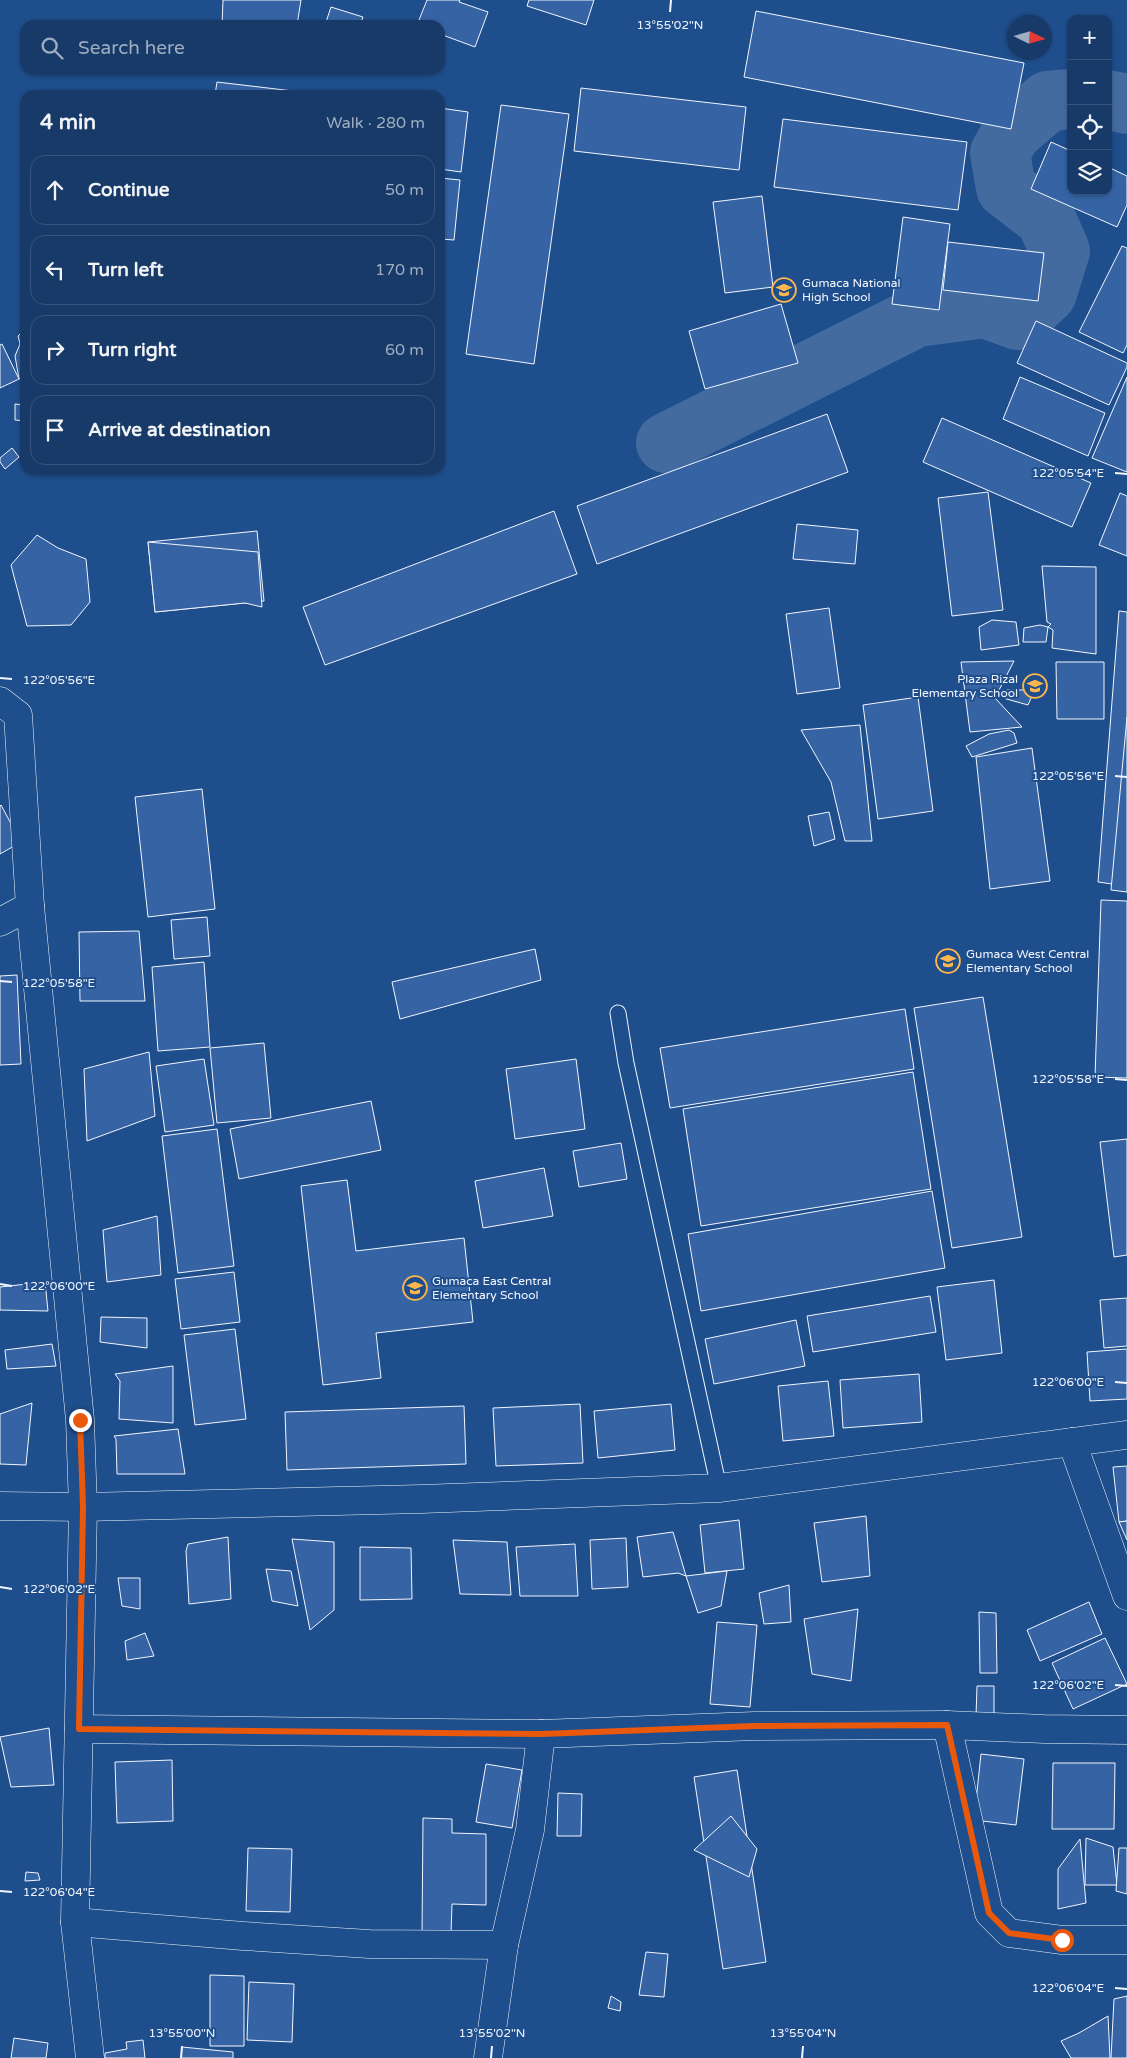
<!DOCTYPE html>
<html lang="en">
<head>
<meta charset="utf-8">
<style>
  :root { --surface:#173a69; --page:#244571; --text:#f1f3f6; --muted:#9eadc0; --line:#36547d }
  body { margin:0; font-family:"Varela Round",sans-serif; background:var(--page); color:var(--text) }
  .controls { position:absolute; right:15px; top:15px; display:grid; overflow:hidden; border-radius:10px; box-shadow:0 1px 4px #0004 }
  .controls button { width:45px; height:45px; display:grid; place-items:center; padding:0; border:0; border-bottom:1px solid var(--line); background:var(--surface); color:var(--text); font:25px sans-serif }
  .compass { position:absolute; left:1007px; top:15px; width:45px; height:45px; border-radius:50%; background:var(--surface); box-shadow:0 1px 4px #0004; rotate:95deg }
  .stop { position:absolute; width:15px; height:15px; margin:-11px; border:4px solid #ea580c; border-radius:50%; background:#fff }
  .stop.end { background:#ea580c; border-color:#fff; box-shadow:0 1px 5px #0008 }
  .list { margin:0; padding:0; list-style:none }
  h2 { display:flex; justify-content:space-between; align-items:center; height:65px; margin:0; padding:0 20px; font-size:21px }
  h2 small { font-size:16px; font-weight:400; color:var(--muted) }
  .list li { display:grid; grid-template-columns:32px 1fr auto; gap:15px; align-items:center; box-sizing:border-box; height:70px; margin:0 10px 10px; padding:0 10px; border:1px solid var(--line); border-radius:15px }
  .list b { display:block; font-size:19px; white-space:nowrap }
  .list em { font-size:16px; font-style:normal; color:var(--muted) }
  .icon { flex:none; width:28px; height:28px; fill:none; stroke:currentColor; stroke-width:2; stroke-linecap:round; stroke-linejoin:round }
  .map { position:relative; flex:none; width:1127px; height:2058px; overflow:hidden }
  .search { position:absolute; background:var(--surface); box-shadow:0 1px 4px #0004; left:20px; top:20px; width:425px; height:55px; display:flex; align-items:center; gap:12px; box-sizing:border-box; padding:0 18px; border-radius:15px; color:var(--muted); font-size:19px }
  .panel { position:absolute; background:var(--surface); box-shadow:0 1px 4px #0004; left:20px; top:90px; width:425px; height:385px; border-radius:15px }
  .map>svg:first-child { display:block }
  .lines { fill:none; stroke-linecap:round; stroke-linejoin:round }
  .river { stroke:#446ba0; stroke-width:60 }
  .building { fill:#3563a3; stroke:#f2f6ff }
  .lane-casing { stroke:#f2f6ff; stroke-width:17 }
  .street-casing { stroke:#f2f6ff; stroke-width:29 }
  .lane { stroke:#1f4e8c; stroke-width:15 }
  .street { stroke:#1f4e8c; stroke-width:28 }
  .route { stroke:#ea580c; stroke-width:6 }
  .ticks { fill:none; stroke:#f2f6ff; stroke-width:2 }
  .labels { text-anchor:middle; dominant-baseline:central; stroke-width:4; stroke-linejoin:round; paint-order:stroke }
  .poi-label { font-size:12px; fill:#f2f6ff; stroke:#1f4e8c; text-anchor:start }
  .ticks-label { font-size:12px; text-anchor:middle; fill:#f2f6ff; stroke:#1f4e8c; stroke-width:4; stroke-linejoin:round; paint-order:stroke }
</style>
</head>
<body>
<div class="map">
<svg width="1127" height="2058" viewBox="0 0 1127 2058">
  <rect width="100%" height="100%" fill="#1f4e8c"/>
  <g class="lines">
    <g class="river">
      <path d="M 1108,100 L 1127,104"/>
      <path d="M 666,443 L 917,317 L 985,308 L 1018,320 L 1047,293 L 1060,251 L 1046,219 L 1006,188 L 1000,153 L 1011,133 L 1048,101 L 1071,99"/>
    </g>
  </g>
  <g class="building">
    <path d="M 223,0 L 301,0 L 297,25 L 222,25 Z"/>
    <path d="M 427,0 L 460,0 L 459,2 L 488,12 L 475,47 L 440,34 L 440,25 L 417,25 Z"/>
    <path d="M 529,0 L 594,0 L 586,25 L 527,6 Z"/>
    <path d="M 331,7 L 363,17 L 360,25 L 325,25 Z"/>
    <path d="M 756,11 L 1024,63 L 1011,129 L 744,77 Z"/>
    <path d="M 217,82 L 327,95 L 215,95 Z"/>
    <path d="M 581,88 L 746,107 L 739,170 L 574,151 Z"/>
    <path d="M 501,105 L 569,114 L 534,364 L 466,354 Z"/>
    <path d="M 440,108 L 468,112 L 461,172 L 440,169 Z"/>
    <path d="M 783,119 L 967,142 L 958,210 L 774,187 Z"/>
    <path d="M 1051,142 L 1071,151 L 1071,191 L 1108,191 L 1108,167 L 1127,176 L 1127,205 L 1117,227 L 1031,189 Z"/>
    <path d="M 440,178 L 460,180 L 454,240 L 440,239 Z"/>
    <path d="M 762,196 L 773,287 L 725,293 L 713,202 Z"/>
    <path d="M 903,217 L 950,224 L 939,310 L 892,304 Z"/>
    <path d="M 948,242 L 1044,253 L 1038,301 L 943,290 Z"/>
    <path d="M 1122,246 L 1127,248 L 1127,345 L 1123,353 L 1079,332 Z"/>
    <path d="M 781,304 L 798,363 L 705,389 L 689,331 Z"/>
    <path d="M 1036,321 L 1127,363 L 1127,367 L 1109,405 L 1017,363 Z"/>
    <path d="M 25,329 L 25,377 L 19,379 L 15,356 L 20,344 L 18,336 Z"/>
    <path d="M 2,344 L 19,379 L 0,388 L 0,345 Z"/>
    <path d="M 1020,377 L 1105,413 L 1088,456 L 1003,419 Z"/>
    <path d="M 1127,377 L 1127,472 L 1092,458 Z"/>
    <path d="M 15,404 L 25,405 L 25,421 L 15,420 Z"/>
    <path d="M 827,414 L 848,472 L 597,564 L 577,506 Z"/>
    <path d="M 942,418 L 1091,483 L 1072,527 L 923,462 Z"/>
    <path d="M 12,448 L 19,457 L 5,469 L 0,462 L 0,458 Z"/>
    <path d="M 988,492 L 1003,610 L 952,616 L 938,498 Z"/>
    <path d="M 1120,493 L 1127,496 L 1127,556 L 1099,545 Z"/>
    <path d="M 554,511 L 577,574 L 325,665 L 303,607 Z"/>
    <path d="M 797,524 L 858,530 L 855,564 L 793,559 Z"/>
    <path d="M 257,531 L 264,601 L 155,612 L 148,542 Z"/>
    <path d="M 37,535 L 58,548 L 86,559 L 90,602 L 71,625 L 27,626 L 11,565 Z"/>
    <path d="M 148,542 L 258,552 L 262,607 L 245,603 L 155,612 Z"/>
    <path d="M 1042,566 L 1096,567 L 1096,654 L 1052,648 L 1053,630 L 1048,627 L 1051,624 L 1047,622 Z"/>
    <path d="M 829,608 L 840,688 L 797,694 L 786,614 Z"/>
    <path d="M 1119,611 L 1127,612 L 1127,886 L 1098,882 Z"/>
    <path d="M 992,620 L 1016,622 L 1019,645 L 981,650 L 979,627 Z"/>
    <path d="M 1040,625 L 1048,627 L 1046,642 L 1023,642 L 1024,628 Z"/>
    <path d="M 1014,661 L 995,698 L 1022,727 L 970,732 L 961,662 Z"/>
    <path d="M 1056,662 L 1104,662 L 1104,719 L 1057,719 Z"/>
    <path d="M 1007,690 L 1026,690 L 1031,698 L 1028,705 L 1003,698 Z"/>
    <path d="M 918,697 L 933,811 L 878,819 L 863,705 Z"/>
    <path d="M 1127,717 L 1127,892 L 1111,890 Z"/>
    <path d="M 860,725 L 872,841 L 845,841 L 831,782 L 801,730 Z"/>
    <path d="M 1009,730 L 1014,733 L 1017,743 L 972,757 L 966,746 L 989,734 Z"/>
    <path d="M 1032,748 L 1050,881 L 990,889 L 976,757 Z"/>
    <path d="M 202,789 L 215,909 L 148,917 L 135,797 Z"/>
    <path d="M 1,805 L 21,842 L 0,854 L 0,806 Z"/>
    <path d="M 829,812 L 835,839 L 814,846 L 808,816 Z"/>
    <path d="M 1101,900 L 1127,901 L 1127,1078 L 1095,1077 Z"/>
    <path d="M 207,917 L 210,956 L 174,959 L 171,920 Z"/>
    <path d="M 139,931 L 145,1001 L 80,1001 L 79,932 Z"/>
    <path d="M 535,949 L 541,980 L 400,1019 L 392,982 Z"/>
    <path d="M 204,962 L 210,1047 L 158,1051 L 152,967 Z"/>
    <path d="M 17,975 L 21,1064 L 0,1065 L 0,976 Z"/>
    <path d="M 983,997 L 1022,1237 L 952,1248 L 914,1008 Z"/>
    <path d="M 905,1009 L 914,1069 L 670,1108 L 660,1048 Z"/>
    <path d="M 264,1043 L 271,1118 L 217,1123 L 210,1048 Z"/>
    <path d="M 149,1052 L 155,1116 L 87,1141 L 84,1069 Z"/>
    <path d="M 204,1059 L 214,1125 L 165,1132 L 156,1066 Z"/>
    <path d="M 576,1059 L 585,1129 L 515,1139 L 506,1069 Z"/>
    <path d="M 913,1072 L 931,1189 L 701,1226 L 683,1109 Z"/>
    <path d="M 371,1101 L 381,1150 L 239,1179 L 230,1129 Z"/>
    <path d="M 217,1129 L 234,1266 L 178,1273 L 162,1136 Z"/>
    <path d="M 1127,1139 L 1127,1255 L 1114,1257 L 1100,1142 Z"/>
    <path d="M 621,1143 L 627,1179 L 579,1187 L 573,1151 Z"/>
    <path d="M 544,1168 L 553,1216 L 483,1228 L 475,1181 Z"/>
    <path d="M 347,1180 L 356,1251 L 464,1238 L 473,1322 L 376,1333 L 381,1378 L 323,1385 L 301,1186 Z"/>
    <path d="M 932,1191 L 945,1268 L 701,1311 L 688,1234 Z"/>
    <path d="M 157,1216 L 161,1275 L 107,1282 L 103,1230 Z"/>
    <path d="M 234,1272 L 240,1322 L 181,1329 L 175,1279 Z"/>
    <path d="M 994,1280 L 1002,1353 L 946,1360 L 937,1287 Z"/>
    <path d="M 45,1282 L 48,1311 L 0,1310 L 0,1287 Z"/>
    <path d="M 930,1296 L 936,1332 L 813,1352 L 807,1316 Z"/>
    <path d="M 1127,1298 L 1127,1346 L 1104,1348 L 1100,1300 Z"/>
    <path d="M 101,1317 L 147,1318 L 147,1348 L 100,1342 Z"/>
    <path d="M 796,1320 L 805,1366 L 714,1384 L 705,1339 Z"/>
    <path d="M 235,1329 L 246,1419 L 195,1425 L 184,1335 Z"/>
    <path d="M 52,1344 L 56,1366 L 7,1369 L 5,1350 Z"/>
    <path d="M 1127,1349 L 1127,1399 L 1090,1401 L 1087,1352 Z"/>
    <path d="M 173,1366 L 173,1423 L 119,1419 L 120,1381 L 115,1374 Z"/>
    <path d="M 919,1374 L 922,1422 L 843,1428 L 840,1380 Z"/>
    <path d="M 828,1381 L 834,1436 L 783,1441 L 778,1386 Z"/>
    <path d="M 32,1403 L 26,1465 L 0,1464 L 0,1414 Z"/>
    <path d="M 580,1404 L 583,1463 L 496,1466 L 493,1408 Z"/>
    <path d="M 671,1404 L 675,1450 L 598,1458 L 594,1411 Z"/>
    <path d="M 464,1406 L 466,1464 L 287,1470 L 285,1412 Z"/>
    <path d="M 178,1429 L 185,1474 L 117,1474 L 116,1439 L 114,1436 Z"/>
    <path d="M 1127,1466 L 1127,1521 L 1119,1522 L 1113,1467 Z"/>
    <path d="M 866,1516 L 870,1576 L 822,1582 L 814,1523 Z"/>
    <path d="M 739,1520 L 744,1569 L 705,1573 L 700,1525 Z"/>
    <path d="M 1127,1521 L 1127,1540 L 1119,1522 Z"/>
    <path d="M 673,1532 L 686,1576 L 678,1573 L 643,1577 L 637,1537 Z"/>
    <path d="M 228,1537 L 231,1599 L 189,1604 L 186,1551 L 188,1544 Z"/>
    <path d="M 626,1538 L 628,1587 L 592,1589 L 590,1540 Z"/>
    <path d="M 292,1539 L 334,1542 L 334,1610 L 310,1630 Z"/>
    <path d="M 453,1540 L 507,1542 L 511,1595 L 460,1594 Z"/>
    <path d="M 575,1544 L 578,1596 L 520,1596 L 516,1547 Z"/>
    <path d="M 360,1547 L 411,1548 L 412,1599 L 360,1600 Z"/>
    <path d="M 266,1569 L 291,1571 L 298,1606 L 272,1601 Z"/>
    <path d="M 727,1571 L 721,1606 L 698,1613 L 686,1576 Z"/>
    <path d="M 118,1578 L 140,1578 L 140,1609 L 122,1606 Z"/>
    <path d="M 789,1585 L 791,1622 L 764,1624 L 759,1593 Z"/>
    <path d="M 1089,1602 L 1102,1634 L 1040,1661 L 1027,1630 Z"/>
    <path d="M 858,1609 L 851,1681 L 812,1674 L 804,1619 Z"/>
    <path d="M 979,1612 L 996,1613 L 997,1673 L 980,1673 Z"/>
    <path d="M 717,1622 L 757,1625 L 750,1707 L 710,1704 Z"/>
    <path d="M 145,1633 L 154,1656 L 127,1660 L 125,1641 Z"/>
    <path d="M 1105,1638 L 1127,1684 L 1073,1709 L 1052,1663 Z"/>
    <path d="M 977,1686 L 994,1686 L 994,1716 L 976,1716 Z"/>
    <path d="M 49,1728 L 54,1785 L 11,1787 L 0,1737 Z"/>
    <path d="M 981,1754 L 1024,1759 L 1016,1825 L 974,1820 Z"/>
    <path d="M 172,1760 L 173,1821 L 117,1823 L 115,1762 Z"/>
    <path d="M 1053,1763 L 1115,1763 L 1114,1829 L 1052,1829 Z"/>
    <path d="M 486,1764 L 522,1770 L 512,1828 L 476,1822 Z"/>
    <path d="M 737,1770 L 766,1962 L 723,1969 L 694,1777 Z"/>
    <path d="M 558,1793 L 582,1794 L 581,1836 L 557,1836 Z"/>
    <path d="M 731,1816 L 757,1849 L 749,1877 L 694,1850 Z"/>
    <path d="M 423,1818 L 452,1819 L 452,1833 L 486,1834 L 486,1905 L 452,1904 L 451,1934 L 422,1933 Z"/>
    <path d="M 1086,1838 L 1113,1847 L 1117,1885 L 1085,1885 Z"/>
    <path d="M 1080,1839 L 1086,1903 L 1058,1909 L 1058,1869 Z"/>
    <path d="M 248,1848 L 292,1849 L 290,1912 L 246,1911 Z"/>
    <path d="M 1119,1848 L 1127,1848 L 1127,1894 L 1116,1891 Z"/>
    <path d="M 26,1872 L 38,1873 L 40,1880 L 25,1881 Z"/>
    <path d="M 646,1952 L 668,1954 L 664,1997 L 639,1995 Z"/>
    <path d="M 210,1975 L 244,1976 L 244,2046 L 210,2046 Z"/>
    <path d="M 249,1982 L 294,1984 L 292,2042 L 247,2040 Z"/>
    <path d="M 611,1996 L 621,2002 L 620,2011 L 608,2008 Z"/>
    <path d="M 1127,1996 L 1127,2058 L 1111,2058 L 1114,1999 Z"/>
    <path d="M 1108,2016 L 1110,2058 L 1071,2058 L 1061,2041 L 1079,2033 Z"/>
    <path d="M 14,2038 L 48,2043 L 46,2058 L 11,2058 Z"/>
    <path d="M 143,2040 L 145,2058 L 105,2058 L 105,2053 L 127,2049 L 126,2042 Z"/>
    <path d="M 182,2047 L 233,2052 L 233,2058 L 181,2058 Z"/>
  </g>
  <g class="lines">
    <g class="lane-casing">
      <path id="lane" d="M 618,1013 L 626,1063 L 719,1488"/>
    </g>
    <g class="street-casing">
      <g id="street">
        <path d="M 0,701 L 18,715 L 30,906 L 80,1420 L 83,1507 L 75,1922 L 90,2058"/>
        <path d="M 0,922 L 30,906"/>
        <path d="M 1072,1442 L 1127,1596"/>
        <path d="M 0,1506 L 83,1507 L 422,1499 L 719,1488 L 1127,1435"/>
        <path d="M 947,1725 L 989,1913 L 1009,1933 L 1062,1940 L 1127,1940"/>
        <path d="M 79,1729 L 541,1734 L 755,1726 L 947,1725 L 1044,1729 L 1127,1730"/>
        <path d="M 75,1922 L 243,1936 L 369,1944 L 504,1945"/>
        <path d="M 488,2058 L 504,1945 L 530,1830 L 541,1734"/>
      </g>
    </g>
    <use href="#lane" class="lane"/>
    <use href="#street" class="street"/>
  </g>
  <g class="lines">
    <path class="route" d="M 80,1420 L 83,1507 L 79,1729 L 541,1734 L 755,1726 L 947,1725 L 989,1913 L 1009,1933 L 1062,1940"/>
  </g>
  <path class="ticks" d="M 670,12 L 671,0M 1115,473 L 1127,474M 0,678 L 12,679M 1115,776 L 1127,777M 0,981 L 12,982M 1115,1079 L 1127,1080M 0,1284 L 12,1286M 1115,1382 L 1127,1383M 0,1587 L 12,1589M 1115,1685 L 1127,1686M 0,1891 L 12,1892M 1115,1988 L 1127,1989M 181,2058 L 182,2046M 491,2058 L 492,2046M 802,2058 L 803,2046"/>
  <defs>
    <g id="school-ring" transform="scale(1.25)"><circle r="9.5" fill="#1f4e8c" stroke="#ffb74d" stroke-width="1.5"/><path d="M0-5L7-2L0 1L-7-2ZM-4 1L0 2.5L4 1V4Q0 6-4 4Z" fill="#ffb74d"/></g>
  </defs>
  <g fill-rule="evenodd">
    <use href="#school-ring" x="784" y="290"/>
    <use href="#school-ring" x="1035" y="686"/>
    <use href="#school-ring" x="948" y="961"/>
    <use href="#school-ring" x="415" y="1288"/>
  </g>
  <g class="labels">
    <g class="poi-label">
      <text x="802" y="283">Gumaca National<tspan x="802" dy="14">High School</tspan></text>
      <text x="1018" y="679" text-anchor="end">Plaza Rizal<tspan x="1018" dy="14">Elementary School</tspan></text>
      <text x="966" y="954">Gumaca West Central<tspan x="966" dy="14">Elementary School</tspan></text>
      <text x="432" y="1281">Gumaca East Central<tspan x="432" dy="14">Elementary School</tspan></text>
    </g>
  </g>
  <g class="ticks-label">
    <text x="670" y="29">13°55'02"N</text>
    <text x="1068" y="477">122°05'54"E</text>
    <text x="59" y="684">122°05'56"E</text>
    <text x="1068" y="780">122°05'56"E</text>
    <text x="59" y="987">122°05'58"E</text>
    <text x="1068" y="1083">122°05'58"E</text>
    <text x="59" y="1290">122°06'00"E</text>
    <text x="1068" y="1386">122°06'00"E</text>
    <text x="59" y="1593">122°06'02"E</text>
    <text x="1068" y="1689">122°06'02"E</text>
    <text x="59" y="1896">122°06'04"E</text>
    <text x="1068" y="1992">122°06'04"E</text>
    <text x="182" y="2037">13°55'00"N</text>
    <text x="492" y="2037">13°55'02"N</text>
    <text x="803" y="2037">13°55'04"N</text>
  </g>
</svg>
<div class="controls">
<button>+</button>
<button>−</button>
<button><svg class="icon" aria-label="locate" viewBox="0 0 24 24"><circle cx="12" cy="12" r="6"/><path d="M12 2v4M12 18v4M2 12h4M18 12h4"/></svg></button>
<button><svg class="icon" aria-label="layers" viewBox="0 0 24 24"><path d="M12 4l9 5-9 5-9-5zM3 14l9 5 9-5"/></svg></button>
</div>
<svg class="compass" viewBox="-18 -18 36 36"><path d="M0-13l5 13h-10z" fill="#e53935"/><path d="M0 13l5-13h-10z" fill="#9eadc0"/></svg>
<div class="stop" style="left:1062px;top:1940px"></div>
<div class="stop end" style="left:80px;top:1420px"></div>
<div class="search"><svg class="icon" aria-label="search" viewBox="0 0 24 24"><circle cx="10" cy="10" r="6"/><path d="M15 15l6 6"/></svg>Search here</div>
<section class="panel">
<h2>4 min<small>Walk · 280 m</small></h2>
<ul class="list">
<li><svg class="icon" aria-label="ahead" viewBox="0 0 24 24"><path d="M12 20V5M6 11l6-6 6 6"/></svg><div><b>Continue</b></div><em>50 m</em></li>
<li><svg class="icon" aria-label="left" viewBox="0 0 24 24"><path d="M17 20v-9H6M10 6l-5 5 5 5"/></svg><div><b>Turn left</b></div><em>170 m</em></li>
<li><svg class="icon" aria-label="right" viewBox="0 0 24 24"><path d="M7 20v-9h11M14 6l5 5-5 5"/></svg><div><b>Turn right</b></div><em>60 m</em></li>
<li><svg class="icon" aria-label="arrive" viewBox="0 0 24 24"><path d="M6 21V4h12l-3 4 3 4H6"/></svg><div><b>Arrive at destination</b></div></li>
</ul>
</section>
</div>
</body>
</html>
